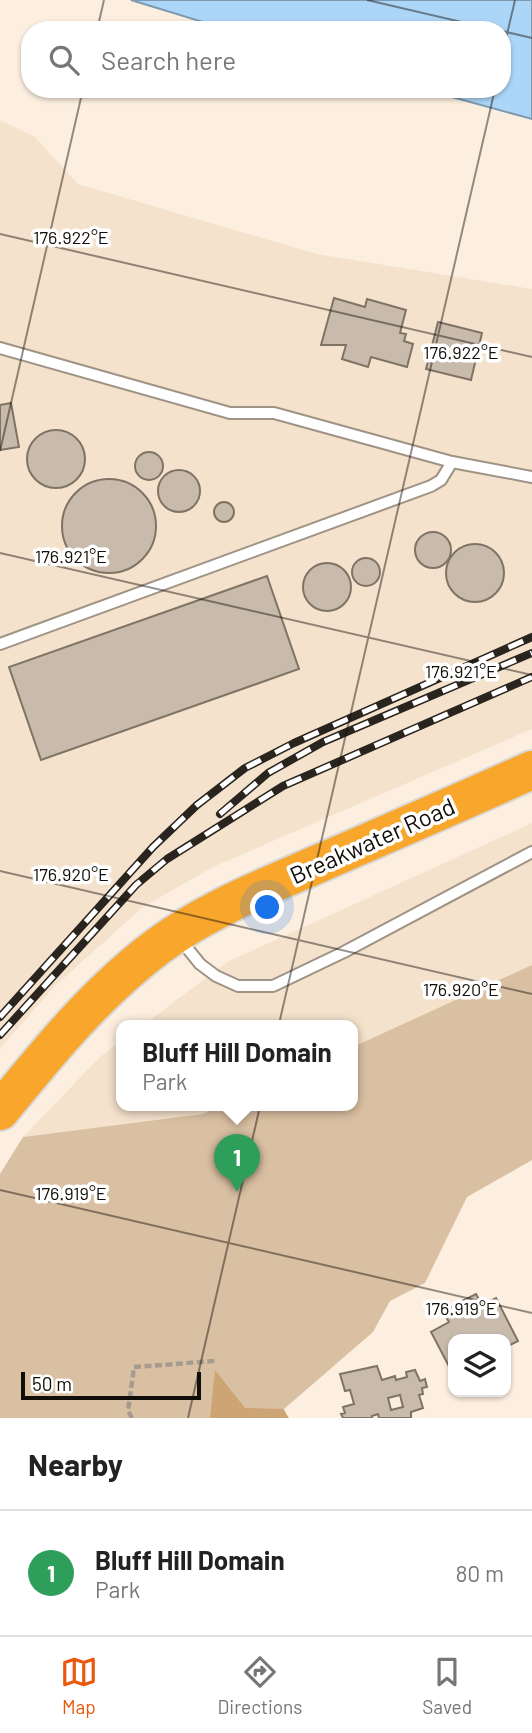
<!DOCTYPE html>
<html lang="en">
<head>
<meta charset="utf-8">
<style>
  :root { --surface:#fff; --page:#f2f2f2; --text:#222; --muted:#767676; --line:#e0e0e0; --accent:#ea580c }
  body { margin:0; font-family:Barlow,sans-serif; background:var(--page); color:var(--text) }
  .controls { position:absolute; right:21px; bottom:21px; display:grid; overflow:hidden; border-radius:14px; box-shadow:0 2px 5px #0004 }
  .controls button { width:63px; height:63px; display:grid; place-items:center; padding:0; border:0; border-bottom:2px solid var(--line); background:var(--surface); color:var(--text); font:35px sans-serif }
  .scale { position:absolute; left:21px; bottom:18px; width:180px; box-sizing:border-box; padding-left:7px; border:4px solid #110d08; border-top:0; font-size:19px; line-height:24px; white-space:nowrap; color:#110d08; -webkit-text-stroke:5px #fff; paint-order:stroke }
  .you { position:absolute; left:268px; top:908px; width:24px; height:24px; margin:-18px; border:5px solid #fff; border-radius:50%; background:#1a73e8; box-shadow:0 0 0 10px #1a73e833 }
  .badge { display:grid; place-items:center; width:46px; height:46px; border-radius:50%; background:var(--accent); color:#fff; font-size:23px; font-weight:700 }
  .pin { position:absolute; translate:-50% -58px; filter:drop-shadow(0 2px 4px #0008) }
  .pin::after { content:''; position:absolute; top:37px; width:24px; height:21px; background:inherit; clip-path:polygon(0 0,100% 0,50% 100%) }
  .popup { position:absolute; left:116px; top:1020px; width:242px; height:91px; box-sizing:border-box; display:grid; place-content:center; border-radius:14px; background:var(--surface); filter:drop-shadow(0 2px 5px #0005); font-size:23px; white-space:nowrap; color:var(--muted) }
  .popup b { font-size:26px; color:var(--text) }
  .popup::after { content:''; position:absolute; left:50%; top:100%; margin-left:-14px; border:14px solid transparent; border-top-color:var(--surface) }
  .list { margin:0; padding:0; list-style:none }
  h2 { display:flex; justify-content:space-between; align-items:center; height:91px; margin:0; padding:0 28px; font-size:30px }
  h2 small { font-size:23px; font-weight:400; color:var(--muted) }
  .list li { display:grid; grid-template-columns:46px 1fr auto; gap:21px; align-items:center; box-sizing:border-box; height:126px; padding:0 28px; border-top:2px solid var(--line) }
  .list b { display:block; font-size:26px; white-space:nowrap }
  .list p { margin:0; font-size:23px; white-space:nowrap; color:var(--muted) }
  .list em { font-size:23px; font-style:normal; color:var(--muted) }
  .icon { flex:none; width:38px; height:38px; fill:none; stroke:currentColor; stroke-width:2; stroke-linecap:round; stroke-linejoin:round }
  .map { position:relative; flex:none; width:532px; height:1418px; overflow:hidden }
  .search { position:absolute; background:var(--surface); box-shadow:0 2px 5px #0004; left:21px; right:21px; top:21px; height:77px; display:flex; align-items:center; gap:18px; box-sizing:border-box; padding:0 24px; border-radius:28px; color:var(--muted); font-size:26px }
  .sheet { height:217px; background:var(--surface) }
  nav { display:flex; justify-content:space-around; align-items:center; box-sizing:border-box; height:98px; border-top:2px solid var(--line); background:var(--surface); font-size:19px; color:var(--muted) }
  nav a { display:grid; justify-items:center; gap:4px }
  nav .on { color:var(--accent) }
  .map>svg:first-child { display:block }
  .built { fill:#f4e2cc }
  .green { fill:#dac0a2 }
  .forest { fill:#cda473 }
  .water { fill:#acd6f8; stroke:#7e9ab0; stroke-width:2 }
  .building { fill:#c8bbac; stroke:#7f7365; stroke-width:2; fill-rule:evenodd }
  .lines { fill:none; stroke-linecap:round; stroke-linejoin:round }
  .lane-casing { stroke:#9f9385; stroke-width:14 }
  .highway-casing { stroke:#d9d8d7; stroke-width:42 }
  .path { stroke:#a69b90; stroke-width:4.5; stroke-dasharray:7 3.5; stroke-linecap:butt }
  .lane { stroke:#fff; stroke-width:10 }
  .highway { stroke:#f8a72c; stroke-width:38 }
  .rail-casing { stroke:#29241e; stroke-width:8 }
  .rail { stroke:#fff; stroke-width:5; stroke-dasharray:16; stroke-linecap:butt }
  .ticks { fill:none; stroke:#110d08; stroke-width:2; stroke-opacity:0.45 }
  .labels { text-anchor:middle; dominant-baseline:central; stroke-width:7; stroke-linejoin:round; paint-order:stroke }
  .street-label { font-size:24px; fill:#110d08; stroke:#fff }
  .ticks-label { font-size:18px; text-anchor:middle; fill:#110d08; stroke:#fff; stroke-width:7; stroke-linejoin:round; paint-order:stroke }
</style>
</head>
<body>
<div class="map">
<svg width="532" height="1418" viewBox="0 0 532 1418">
  <rect width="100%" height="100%" fill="#fdefe0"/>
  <g class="built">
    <path d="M 0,120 L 35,137 L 78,184 L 317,254 L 532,289 L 532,729 L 213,867 L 143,907 L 54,987 L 0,1049 Z"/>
    <path d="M 532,823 L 532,982 L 353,1063 L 352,1026 L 142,1026 L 227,962 Z"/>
    <path d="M 121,1041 L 121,1106 L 227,1106 L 203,1114 L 23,1137 L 100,1057 Z"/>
  </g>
  <path class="green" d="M 532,965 L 532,1160 L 467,1197 L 425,1283 L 390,1301 L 373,1332 L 284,1409 L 288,1418 L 0,1418 L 0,1174 L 23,1137 L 203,1114 L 221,1106 L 352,1106 L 353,1047 Z"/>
  <path class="forest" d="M 215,1370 L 245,1408 L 283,1409 L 289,1418 L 210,1418 Z"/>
  <path class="water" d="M 131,0 L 532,0 L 532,119 L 423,89 L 502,89 L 502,30 L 229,30 Z"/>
  <g class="building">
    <path d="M 334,298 L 365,307 L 367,299 L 406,310 L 400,333 L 406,334 L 404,341 L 413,344 L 407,367 L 371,357 L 368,367 L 342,359 L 346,345 L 321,345 Z"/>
    <path d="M 438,322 L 482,333 L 471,380 L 426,369 Z"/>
    <path d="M 11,403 L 19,447 L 0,450 L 0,405 Z"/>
    <circle cx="56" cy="459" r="29"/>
    <circle cx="149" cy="466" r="14"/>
    <circle cx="179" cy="491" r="21"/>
    <circle cx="109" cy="526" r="47"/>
    <circle cx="224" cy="512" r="10"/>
    <circle cx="433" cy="550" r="18"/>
    <circle cx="475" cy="573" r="29"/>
    <circle cx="366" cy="572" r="14"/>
    <circle cx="327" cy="587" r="24"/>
    <path d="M 267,576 L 299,669 L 41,760 L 9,667 Z"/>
    <path d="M 476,1294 L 482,1305 L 496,1298 L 518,1341 L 506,1347 L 506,1339 L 453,1339 L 453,1374 L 431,1332 L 449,1322 L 442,1311 Z"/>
    <path d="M 377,1366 L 382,1380 L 395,1376 L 396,1380 L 407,1377 L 406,1372 L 415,1370 L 420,1381 L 425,1379 L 427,1387 L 422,1388 L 423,1394 L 419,1395 L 423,1408 L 411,1412 L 411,1418 L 379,1418 L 378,1414 L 372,1416 L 372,1418 L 343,1418 L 341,1414 L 345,1413 L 343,1407 L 354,1404 L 350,1390 L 345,1391 L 340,1374 ZM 400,1395 L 403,1407 L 391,1410 L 388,1398 Z"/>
  </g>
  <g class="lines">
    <g class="lane-casing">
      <g id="lane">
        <path d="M 0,348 L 230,413 L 274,413 L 452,462 L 532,477"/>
        <path d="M 0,644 L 431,486 L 441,480 L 452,462"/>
        <path d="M 179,938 L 200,964 L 216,976 L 238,986 L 273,986 L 344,952 L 532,852"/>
      </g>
    </g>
    <g class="highway-casing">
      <path id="highway" d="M 0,1111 C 48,1052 96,993 157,947 C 205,911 263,888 318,864 C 389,833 461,802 532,770"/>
    </g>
    <path class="path" d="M 132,1418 L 128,1411 L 134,1367 L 215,1361"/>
    <use href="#lane" class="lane"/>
    <use href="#highway" class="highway"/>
    <g class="rail-casing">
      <g id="rail">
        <path d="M 220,814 L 268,773 L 323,742 L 532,653"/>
        <path d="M 0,1017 L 153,847 L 197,805 L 245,768 L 294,743 L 532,637"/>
        <path d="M 0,1035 L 136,885 L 167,859 L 283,786 L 532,677"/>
      </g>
    </g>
    <use href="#rail" class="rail"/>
  </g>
  <path class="ticks" d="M 367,0 L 496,30M 97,30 L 104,0M 502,31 L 532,38M 502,56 L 515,0M 0,234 L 532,357M 0,451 L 83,89M 0,553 L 532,675M 0,871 L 532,994M 0,1190 L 532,1313M 188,1418 L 495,89"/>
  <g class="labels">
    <g class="street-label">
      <text transform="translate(372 840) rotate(-24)">Breakwater Road</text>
    </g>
  </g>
  <g class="ticks-label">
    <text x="71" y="244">176.922°E</text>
    <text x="461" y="359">176.922°E</text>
    <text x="71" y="563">176.921°E</text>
    <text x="461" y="678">176.921°E</text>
    <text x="71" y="881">176.920°E</text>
    <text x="461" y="996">176.920°E</text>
    <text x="71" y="1200">176.919°E</text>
    <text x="461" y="1315">176.919°E</text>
  </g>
</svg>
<div class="controls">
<button><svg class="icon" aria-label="layers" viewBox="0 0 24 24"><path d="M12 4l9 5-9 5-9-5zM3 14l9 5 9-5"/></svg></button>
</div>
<div class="scale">50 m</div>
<div class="you"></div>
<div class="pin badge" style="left:237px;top:1192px;background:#2e9e5b">1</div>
<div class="popup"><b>Bluff Hill Domain</b>Park</div>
<div class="search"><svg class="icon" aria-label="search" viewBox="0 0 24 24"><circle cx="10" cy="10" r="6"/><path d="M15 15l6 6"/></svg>Search here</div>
</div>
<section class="sheet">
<h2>Nearby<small></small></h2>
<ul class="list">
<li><span class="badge" style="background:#2e9e5b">1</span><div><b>Bluff Hill Domain</b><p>Park</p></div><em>80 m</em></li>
</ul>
</section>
<nav>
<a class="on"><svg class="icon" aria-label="map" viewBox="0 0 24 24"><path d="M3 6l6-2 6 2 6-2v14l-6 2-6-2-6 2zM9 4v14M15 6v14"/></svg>Map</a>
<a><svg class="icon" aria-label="directions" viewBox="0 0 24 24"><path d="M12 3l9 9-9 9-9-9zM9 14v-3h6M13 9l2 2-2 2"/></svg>Directions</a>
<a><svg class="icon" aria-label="saved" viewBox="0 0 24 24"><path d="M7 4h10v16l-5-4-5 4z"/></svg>Saved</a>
</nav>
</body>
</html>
